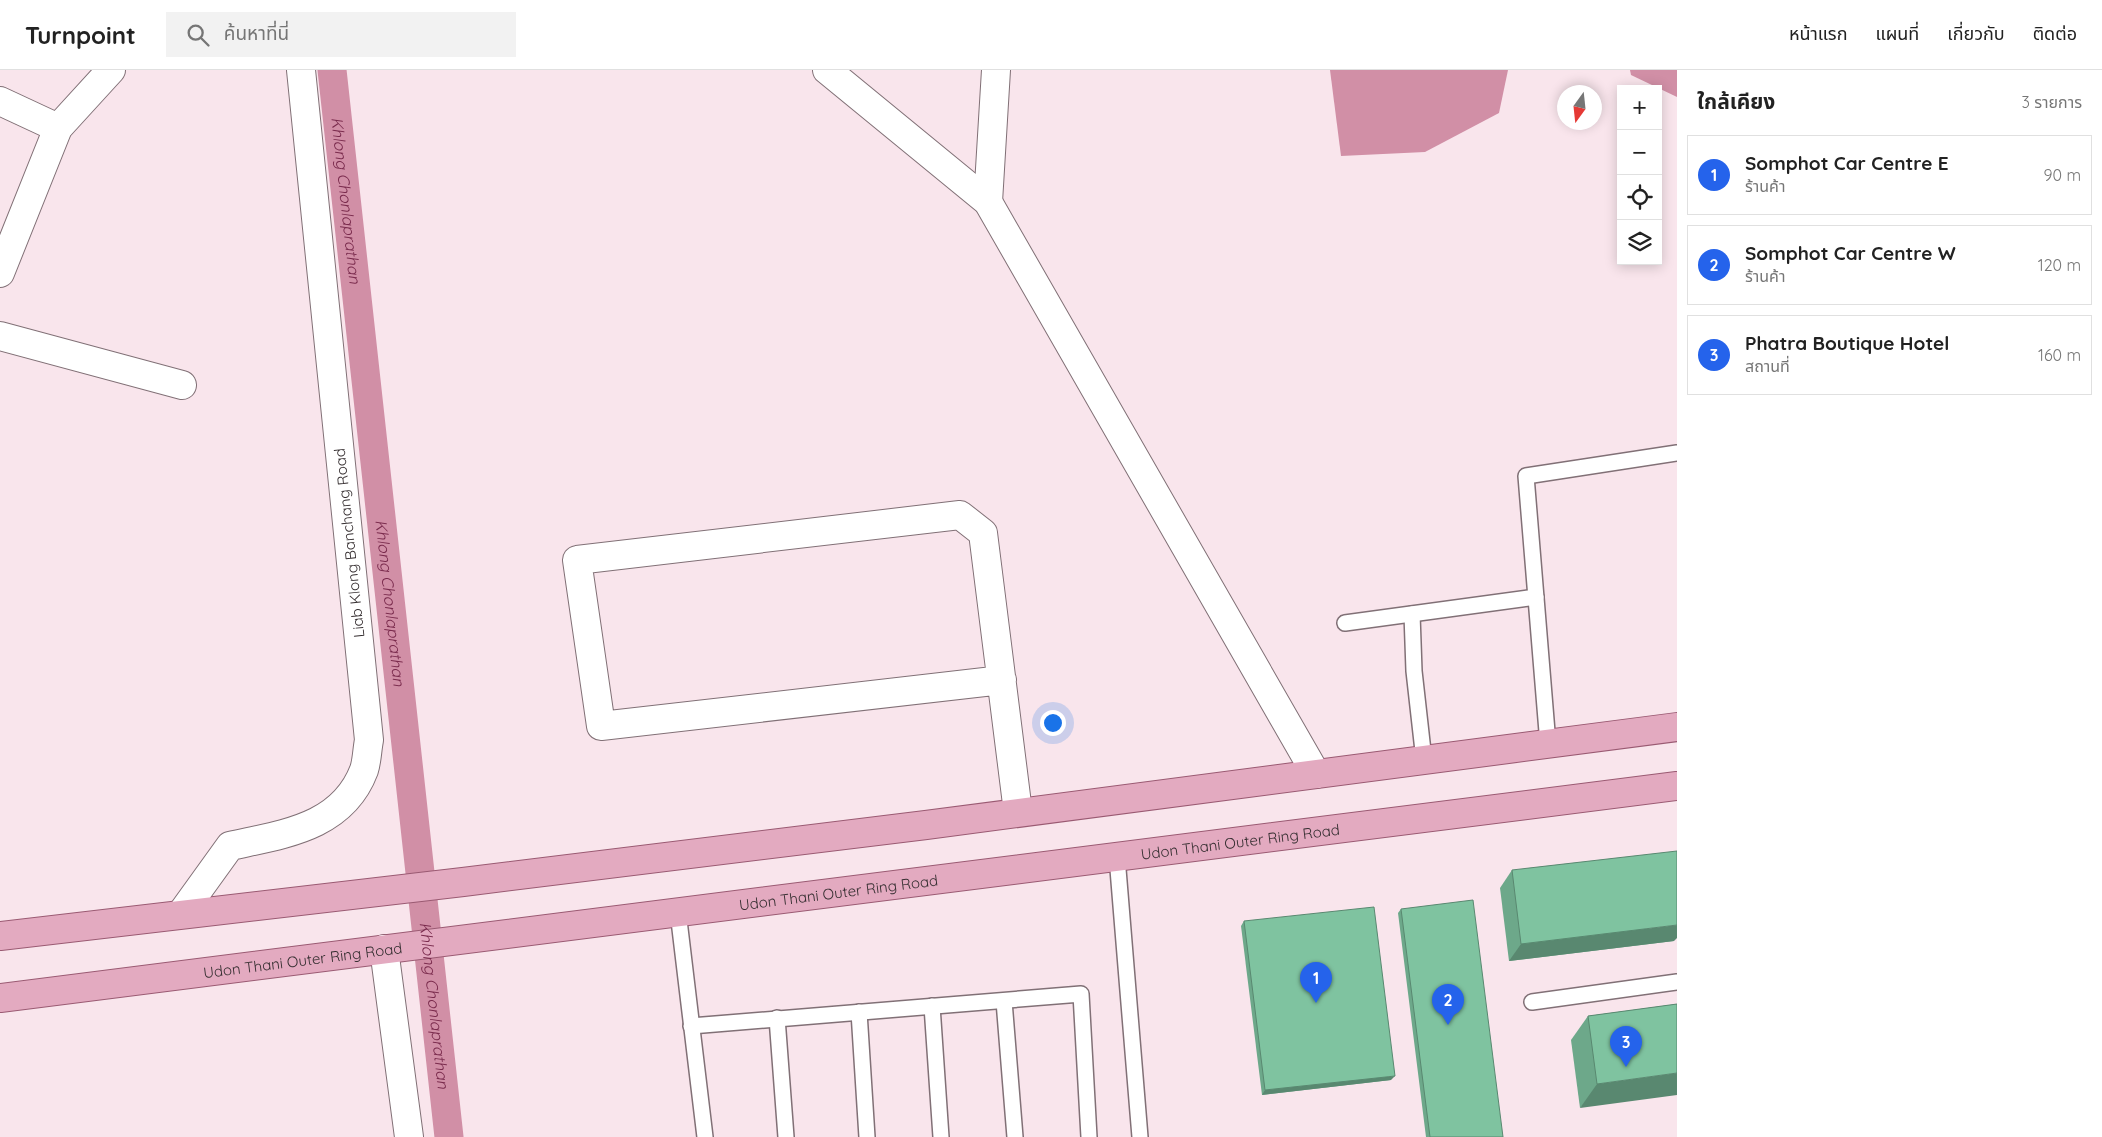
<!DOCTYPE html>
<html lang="th">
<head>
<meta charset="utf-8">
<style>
  :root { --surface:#fff; --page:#f2f2f2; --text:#222; --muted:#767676; --line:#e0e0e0; --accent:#2563eb }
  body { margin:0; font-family:Quicksand,"Noto Sans Thai",sans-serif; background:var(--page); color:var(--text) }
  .controls { position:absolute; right:15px; top:15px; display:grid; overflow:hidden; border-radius:0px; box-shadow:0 2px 12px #0003 }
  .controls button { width:45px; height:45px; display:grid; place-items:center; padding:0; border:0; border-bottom:1px solid var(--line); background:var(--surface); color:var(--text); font:25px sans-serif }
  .compass { position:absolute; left:1557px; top:15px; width:45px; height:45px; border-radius:50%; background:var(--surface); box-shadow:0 2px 12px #0003; rotate:195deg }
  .you { position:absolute; left:1052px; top:652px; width:18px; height:18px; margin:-12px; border:4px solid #fff; border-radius:50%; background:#1a73e8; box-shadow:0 0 0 8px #1a73e833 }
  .badge { display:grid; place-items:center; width:32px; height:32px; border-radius:50%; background:var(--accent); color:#fff; font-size:16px; font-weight:700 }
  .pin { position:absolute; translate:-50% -41px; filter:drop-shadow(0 1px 2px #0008) }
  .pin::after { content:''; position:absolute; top:26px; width:18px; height:15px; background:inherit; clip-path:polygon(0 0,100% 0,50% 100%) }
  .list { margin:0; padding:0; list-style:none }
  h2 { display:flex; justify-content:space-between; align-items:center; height:65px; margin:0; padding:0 20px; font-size:21px }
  h2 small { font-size:16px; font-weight:400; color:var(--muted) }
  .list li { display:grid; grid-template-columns:32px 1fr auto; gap:15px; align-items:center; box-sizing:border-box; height:80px; margin:0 10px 10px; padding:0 10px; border:1px solid var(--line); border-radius:0px }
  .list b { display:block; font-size:19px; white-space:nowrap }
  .list p { margin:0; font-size:16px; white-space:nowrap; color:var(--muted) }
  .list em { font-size:16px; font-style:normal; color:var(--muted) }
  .icon { flex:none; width:28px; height:28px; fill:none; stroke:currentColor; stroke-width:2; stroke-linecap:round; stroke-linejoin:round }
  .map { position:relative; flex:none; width:1677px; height:1067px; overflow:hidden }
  header { display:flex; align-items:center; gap:30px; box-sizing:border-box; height:70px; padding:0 25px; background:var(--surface); border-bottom:1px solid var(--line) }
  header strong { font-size:24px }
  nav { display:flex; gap:28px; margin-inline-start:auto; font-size:18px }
  .search { width:350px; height:45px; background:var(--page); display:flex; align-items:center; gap:12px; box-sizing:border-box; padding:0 18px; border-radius:0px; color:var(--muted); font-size:19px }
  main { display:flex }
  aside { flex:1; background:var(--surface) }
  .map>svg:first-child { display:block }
  .water { fill:#d18fa6 }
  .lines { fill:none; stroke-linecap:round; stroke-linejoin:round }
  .canal { stroke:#d18fa6; stroke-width:29 }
  .lane-casing { stroke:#817076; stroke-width:18 }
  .street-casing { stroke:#817076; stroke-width:30 }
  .secondary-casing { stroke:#817076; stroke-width:30 }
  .primary-casing { stroke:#9a5a72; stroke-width:30 }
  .lane { stroke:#fff; stroke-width:15 }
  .street { stroke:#fff; stroke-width:28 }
  .secondary { stroke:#fff; stroke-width:28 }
  .primary { stroke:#e3aac0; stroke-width:28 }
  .wall { fill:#6da88a }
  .shaded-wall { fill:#598870 }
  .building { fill:#7fc3a0; stroke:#598870 }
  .labels { text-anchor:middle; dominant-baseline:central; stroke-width:4; stroke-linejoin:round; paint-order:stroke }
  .street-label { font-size:15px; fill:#352e30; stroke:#fff }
  .water-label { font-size:16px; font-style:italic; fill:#7a2b4d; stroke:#fff }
</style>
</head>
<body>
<header>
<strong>Turnpoint</strong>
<div class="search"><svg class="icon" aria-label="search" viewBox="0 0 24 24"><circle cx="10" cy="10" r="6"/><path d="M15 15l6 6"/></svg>ค้นหาที่นี่</div>
<nav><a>หน้าแรก</a><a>แผนที่</a><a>เกี่ยวกับ</a><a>ติดต่อ</a></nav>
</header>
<main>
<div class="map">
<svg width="1677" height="1067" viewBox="0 0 1677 1067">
  <rect width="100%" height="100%" fill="#f9e5ec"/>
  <g class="water">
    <path d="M 1330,0 L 1508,0 L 1499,43 L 1425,82 L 1341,86 Z"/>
    <path d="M 1630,0 L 1677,0 L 1677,27 L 1631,5 Z"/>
  </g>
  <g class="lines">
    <path class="canal" id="s1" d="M 332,0 L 449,1067"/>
    <g class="lane-casing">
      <g id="lane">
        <path d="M 1412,544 L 1414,601 L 1424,690"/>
        <path d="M 1345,553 L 1536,527"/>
        <path d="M 1548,674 L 1526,406 L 1677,383"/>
        <path d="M 1117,787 L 1140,1067"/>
        <path d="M 678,842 L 705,1067"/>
        <path d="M 1004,931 L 1015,1067"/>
        <path d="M 1532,932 L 1677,912"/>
        <path d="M 932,936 L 941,1067"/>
        <path d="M 859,942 L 867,1067"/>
        <path d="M 777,948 L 786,1067"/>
        <path d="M 691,956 L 1081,924 L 1089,1067"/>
      </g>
    </g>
    <g class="street-casing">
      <g id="street">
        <path d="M 827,0 L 988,132 L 1316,704"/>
        <path d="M 0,31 L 58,58"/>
        <path d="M 988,132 L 996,0"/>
        <path d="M 0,203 L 58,58 L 111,0"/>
        <path d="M 0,266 L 182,315"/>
        <path d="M 1002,610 L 601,656 L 577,490 L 960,445 L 983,463 L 1018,742"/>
        <path d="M 384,879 L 409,1067"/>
      </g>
    </g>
    <g class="secondary-casing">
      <path id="secondary" d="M 181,844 L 230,776 C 283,764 342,758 364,700 C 367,691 367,680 369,670 L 301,0"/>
    </g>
    <g class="primary-casing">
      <g id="primary">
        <path d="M 0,866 L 463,812 L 926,755 L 1677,657"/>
        <path id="s2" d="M 0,928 L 1677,716"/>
      </g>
    </g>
    <use href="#lane" class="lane"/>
    <use href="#street" class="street"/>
    <use href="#secondary" class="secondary"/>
    <use href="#primary" class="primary"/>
  </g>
  <g class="wall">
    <path d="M 1512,800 L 1674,871 L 1509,891 L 1500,818 Z"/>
    <path d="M 1401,839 L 1503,1067 L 1426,1067 L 1398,843 Z"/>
    <path d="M 1244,851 L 1391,1010 L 1262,1025 L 1241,856 Z"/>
    <path d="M 1677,934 L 1580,1038 L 1571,970 L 1588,946 Z"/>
  </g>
  <g class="shaded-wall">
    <path d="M 1677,855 L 1677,868 L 1674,871 L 1509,891 L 1521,874 Z"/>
    <path d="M 1677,1003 L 1677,1025 L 1580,1038 L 1597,1014 Z"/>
    <path d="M 1395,1006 L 1391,1010 L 1262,1025 L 1265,1020 Z"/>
  </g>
  <g class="building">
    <path d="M 1677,781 L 1677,855 L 1521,874 L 1512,800 Z"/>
    <path d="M 1473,830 L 1503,1067 L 1430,1067 L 1401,839 Z"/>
    <path d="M 1374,837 L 1395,1006 L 1265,1020 L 1244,851 Z"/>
    <path d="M 1677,934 L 1677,1003 L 1597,1014 L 1588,946 Z"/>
  </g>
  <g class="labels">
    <g class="street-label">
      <text transform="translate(349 473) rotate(-96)">Liab Klong Banchang Road</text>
      <text stroke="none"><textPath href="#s2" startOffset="1250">Udon Thani Outer Ring Road</textPath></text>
      <text stroke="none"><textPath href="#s2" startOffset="845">Udon Thani Outer Ring Road</textPath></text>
      <text stroke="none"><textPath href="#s2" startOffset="305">Udon Thani Outer Ring Road</textPath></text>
    </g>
    <g class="water-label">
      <text stroke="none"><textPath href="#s1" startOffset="131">Khlong Chonlaprathan</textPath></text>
      <text stroke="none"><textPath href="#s1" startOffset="536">Khlong Chonlaprathan</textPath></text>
      <text stroke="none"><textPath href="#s1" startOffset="941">Khlong Chonlaprathan</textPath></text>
    </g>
  </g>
</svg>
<div class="controls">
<button>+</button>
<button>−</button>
<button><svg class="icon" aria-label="locate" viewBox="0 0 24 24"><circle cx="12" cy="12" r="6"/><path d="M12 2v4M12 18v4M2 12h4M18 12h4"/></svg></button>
<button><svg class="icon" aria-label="layers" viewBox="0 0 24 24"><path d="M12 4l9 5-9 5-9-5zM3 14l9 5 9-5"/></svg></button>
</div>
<svg class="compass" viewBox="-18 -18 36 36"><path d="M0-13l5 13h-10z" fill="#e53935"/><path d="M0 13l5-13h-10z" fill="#767676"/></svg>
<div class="you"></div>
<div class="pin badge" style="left:1316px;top:933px">1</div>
<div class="pin badge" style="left:1448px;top:955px">2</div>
<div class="pin badge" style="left:1626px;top:997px">3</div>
</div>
<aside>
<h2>ใกล้เคียง<small>3 รายการ</small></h2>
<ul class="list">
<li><span class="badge">1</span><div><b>Somphot Car Centre E</b><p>ร้านค้า</p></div><em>90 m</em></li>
<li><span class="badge">2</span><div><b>Somphot Car Centre W</b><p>ร้านค้า</p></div><em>120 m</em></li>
<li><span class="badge">3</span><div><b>Phatra Boutique Hotel</b><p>สถานที่</p></div><em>160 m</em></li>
</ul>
</aside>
</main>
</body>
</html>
